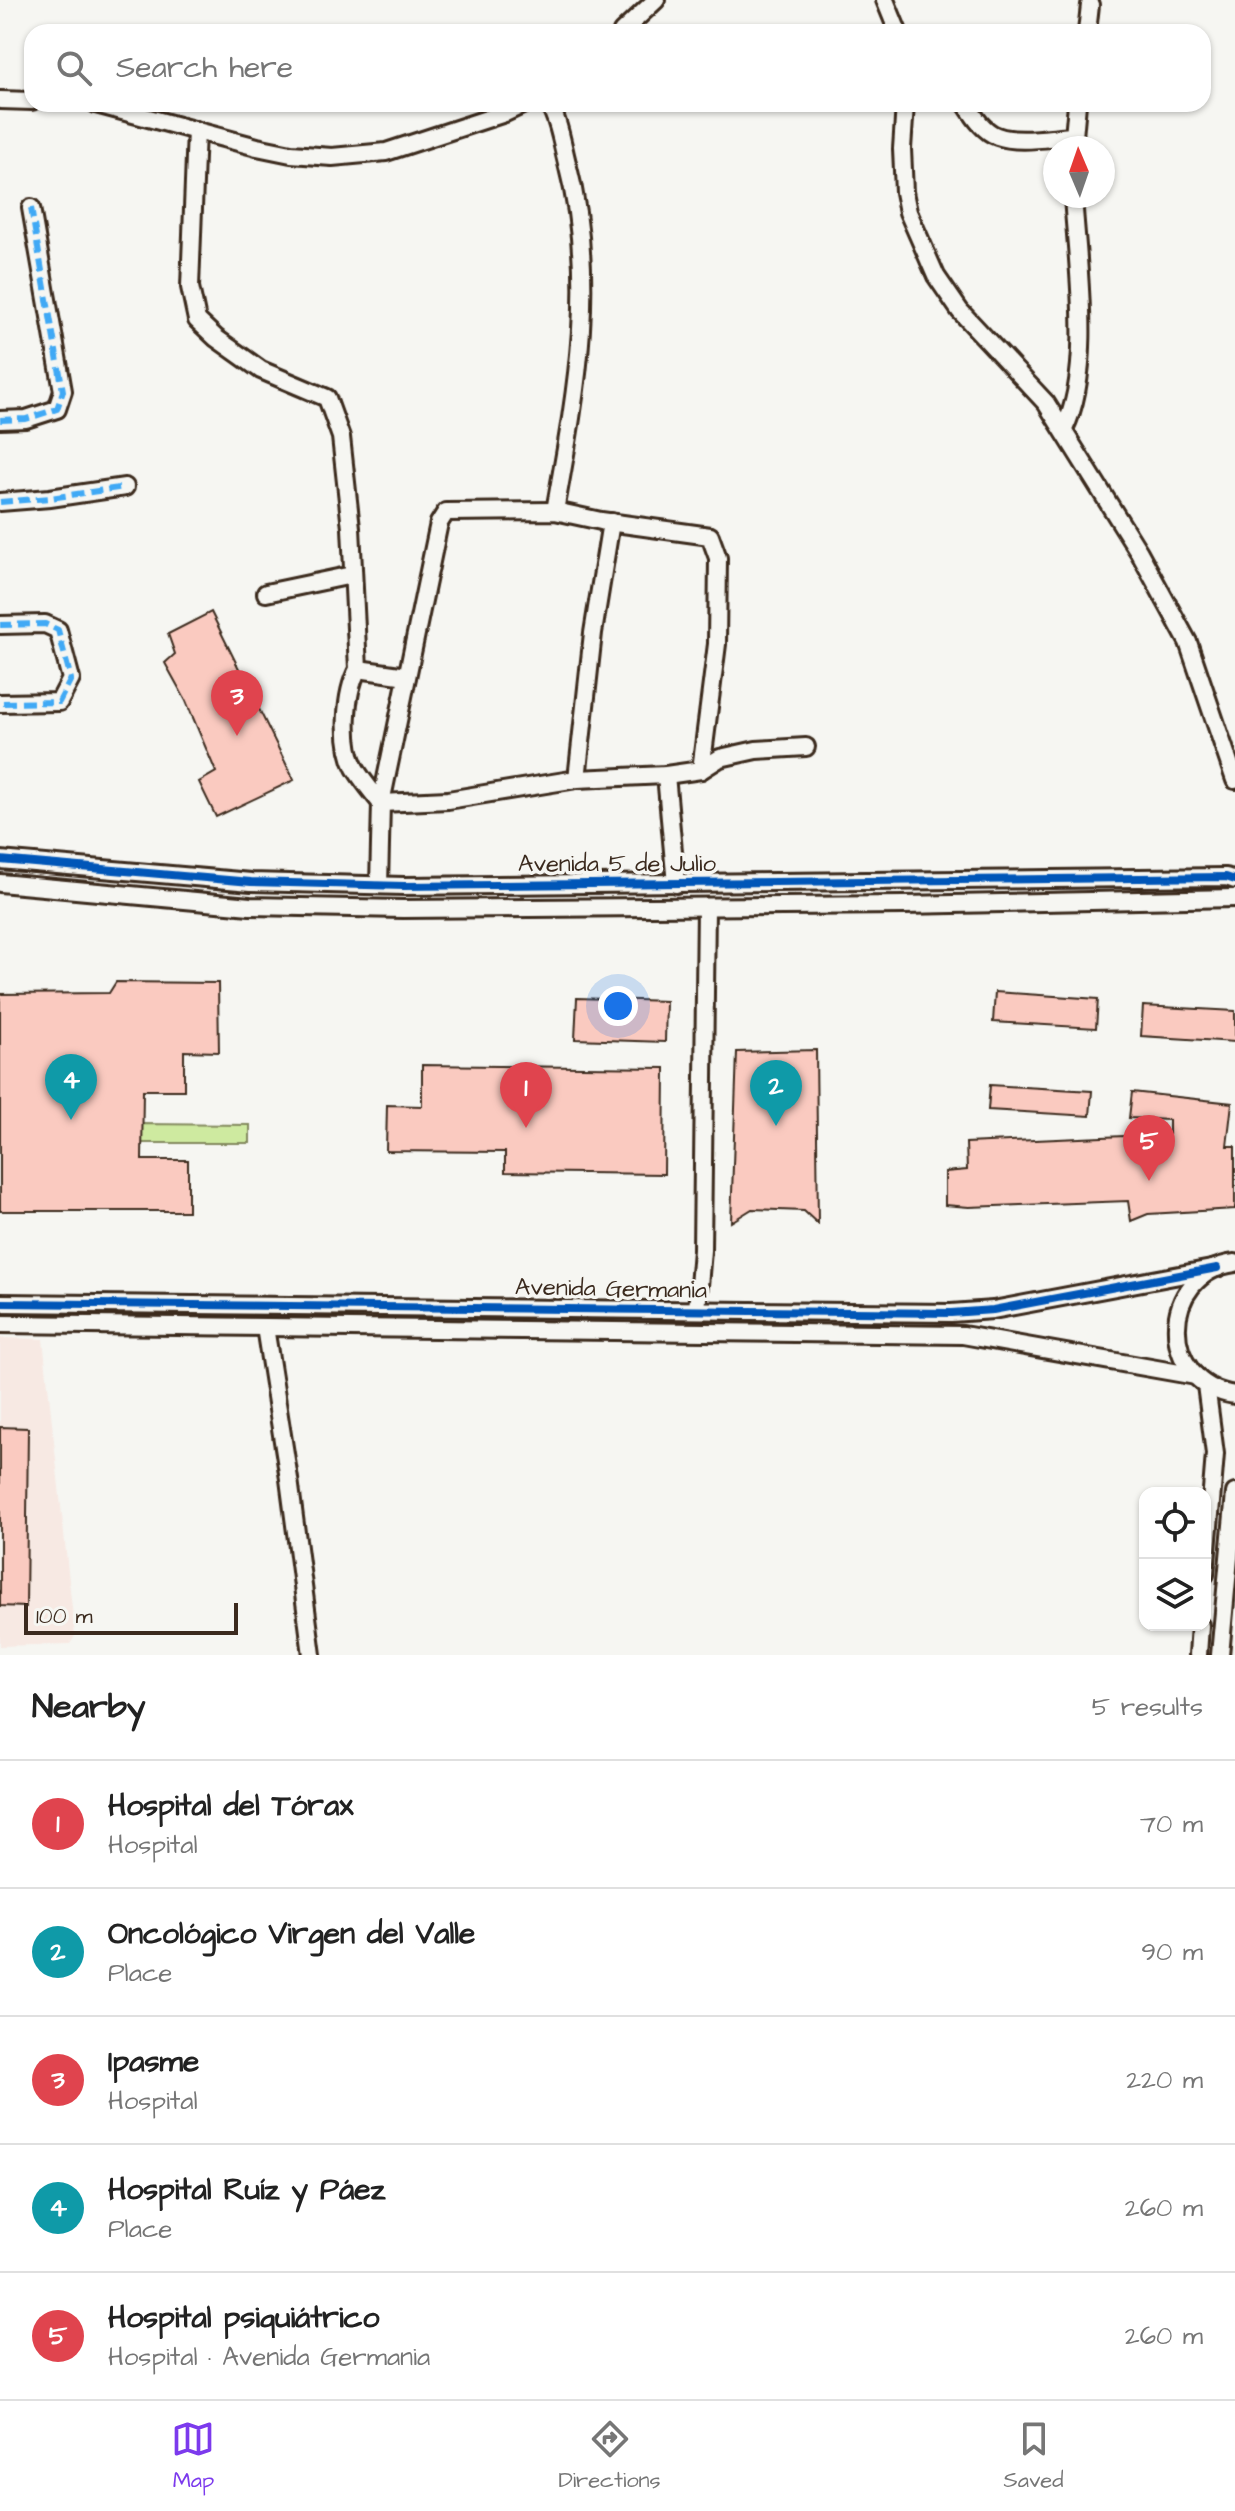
<!DOCTYPE html>
<html lang="en">
<head>
<meta charset="utf-8">
<style>
  :root { --surface:#fff; --page:#f2f2f2; --text:#222; --muted:#767676; --line:#e0e0e0; --accent:#7c3aed }
  body { margin:0; font-family:"Architects Daughter",sans-serif; background:var(--page); color:var(--text) }
  .controls { position:absolute; right:24px; bottom:24px; display:grid; overflow:hidden; border-radius:16px; box-shadow:0 2px 6px #0004 }
  .controls button { width:72px; height:72px; display:grid; place-items:center; padding:0; border:0; border-bottom:2px solid var(--line); background:var(--surface); color:var(--text); font:40px sans-serif }
  .compass { position:absolute; left:1043px; top:136px; width:72px; height:72px; border-radius:50%; background:var(--surface); box-shadow:0 2px 6px #0004; rotate:358deg }
  .scale { position:absolute; left:24px; bottom:20px; width:214px; box-sizing:border-box; padding-left:8px; border:4px solid #3b2a1e; border-top:0; font-size:22px; line-height:28px; white-space:nowrap; color:#3b2a1e; -webkit-text-stroke:6px #f6f6f2; paint-order:stroke }
  .you { position:absolute; left:618px; top:1006px; width:28px; height:28px; margin:-20px; border:6px solid #fff; border-radius:50%; background:#1a73e8; box-shadow:0 0 0 12px #1a73e833 }
  .badge { display:grid; place-items:center; width:52px; height:52px; border-radius:50%; background:var(--accent); color:#fff; font-size:26px; font-weight:700 }
  .pin { position:absolute; translate:-50% -66px; filter:drop-shadow(0 2px 4px #0008) }
  .pin::after { content:''; position:absolute; top:42px; width:28px; height:24px; background:inherit; clip-path:polygon(0 0,100% 0,50% 100%) }
  .list { margin:0; padding:0; list-style:none }
  h2 { display:flex; justify-content:space-between; align-items:center; height:104px; margin:0; padding:0 32px; font-size:34px }
  h2 small { font-size:26px; font-weight:400; color:var(--muted) }
  .list li { display:grid; grid-template-columns:52px 1fr auto; gap:24px; align-items:center; box-sizing:border-box; height:128px; padding:0 32px; border-top:2px solid var(--line) }
  .list b { display:block; font-size:30px; white-space:nowrap }
  .list p { margin:0; font-size:26px; white-space:nowrap; color:var(--muted) }
  .list em { font-size:26px; font-style:normal; color:var(--muted) }
  .icon { flex:none; width:44px; height:44px; fill:none; stroke:currentColor; stroke-width:2; stroke-linecap:round; stroke-linejoin:round }
  .map { position:relative; flex:none; width:1235px; height:1655px; overflow:hidden }
  .search { position:absolute; background:var(--surface); box-shadow:0 2px 6px #0004; left:24px; right:24px; top:24px; height:88px; display:flex; align-items:center; gap:20px; box-sizing:border-box; padding:0 28px; border-radius:24px; color:var(--muted); font-size:30px }
  .sheet { height:744px; background:var(--surface) }
  nav { display:flex; justify-content:space-around; align-items:center; box-sizing:border-box; height:112px; border-top:2px solid var(--line); background:var(--surface); font-size:22px; color:var(--muted) }
  nav a { display:grid; justify-items:center; gap:4px }
  nav .on { color:var(--accent) }
  .map>svg:first-child { display:block }
  .built { fill:#f7e9e3 }
  .green { fill:#ceeaa0; stroke:#848a5f; stroke-width:2 }
  .building { fill:#facac0; stroke:#3b2a1e; stroke-width:2 }
  .lines { fill:none; stroke-linecap:round; stroke-linejoin:round }
  .minor-casing { stroke:#3b2a1e; stroke-width:22 }
  .minor { stroke:#f6f6f2; stroke-width:16 }
  .quiet { stroke:#3fa9f5; stroke-width:6; stroke-dasharray:12 6; stroke-linecap:butt }
  .cycleway-casing { stroke:#f6f6f2; stroke-width:13 }
  .cycleway { stroke:#0057b8; stroke-width:8 }
  .labels { text-anchor:middle; dominant-baseline:central; stroke-width:7; stroke-linejoin:round; paint-order:stroke }
  .street-label { font-size:24px; fill:#3b2a1e; stroke:#f6f6f2 }
</style>
</head>
<body>
<div class="map">
<svg width="1235" height="1655" viewBox="0 0 1235 1655">
  <rect width="100%" height="100%" fill="#f6f6f2"/>
  <filter id="ink" filterUnits="userSpaceOnUse"><feTurbulence type="fractalNoise" baseFrequency=".0125" numOctaves="2"/><feDisplacementMap in="SourceGraphic" scale="16" xChannelSelector="R" yChannelSelector="G"/><feConvolveMatrix kernelMatrix="1 2 1 2 8 2 1 2 1" color-interpolation-filters="sRGB"/></filter>
  <g filter="url(#ink)">
    <path class="built" d="M 0,1338 L 43,1339 L 75,1636 L 70,1644 L 0,1646 Z"/>
    <path class="green" d="M 139,1124 L 250,1125 L 250,1143 L 139,1143 Z"/>
    <g class="building">
      <path d="M 211,612 L 294,780 L 216,817 L 199,782 L 216,772 L 186,701 L 165,663 L 175,654 L 168,634 Z"/>
      <path d="M 116,982 L 218,983 L 219,1052 L 184,1051 L 184,1090 L 143,1090 L 142,1160 L 188,1160 L 188,1211 L 0,1211 L 0,994 L 109,993 Z"/>
      <path d="M 995,992 L 1098,999 L 1096,1028 L 993,1022 Z"/>
      <path d="M 577,998 L 666,1001 L 665,1042 L 575,1039 Z"/>
      <path d="M 1143,1006 L 1235,1011 L 1235,1042 L 1141,1036 Z"/>
      <path d="M 816,1050 L 818,1224 L 804,1211 L 752,1209 L 731,1222 L 737,1052 Z"/>
      <path d="M 422,1065 L 665,1068 L 664,1174 L 505,1172 L 505,1152 L 386,1151 L 387,1105 L 422,1106 Z"/>
      <path d="M 990,1085 L 1092,1091 L 1090,1116 L 988,1110 Z"/>
      <path d="M 1132,1092 L 1232,1103 L 1227,1146 L 1235,1146 L 1235,1209 L 1148,1214 L 1131,1221 L 1128,1201 L 969,1207 L 945,1205 L 945,1172 L 967,1170 L 966,1143 L 1169,1134 L 1169,1120 L 1129,1118 Z"/>
      <path d="M 0,1427 L 28,1428 L 26,1607 L 0,1606 Z"/>
    </g>
    <g class="lines">
      <g class="minor-casing">
        <g id="minor">
          <path d="M 885,0 L 898,32"/>
          <path d="M 622,32 L 656,0"/>
          <path d="M 1087,32 L 1090,5"/>
          <path d="M 0,100 L 32,101"/>
          <path d="M 96,104 L 257,147 L 291,154 L 332,157 L 386,152 L 505,113 L 524,104"/>
          <path d="M 549,104 C 559,122 562,143 567,163 C 598,280 576,394 555,511"/>
          <path d="M 905,104 L 902,149 L 904,192 L 908,212 L 936,276 L 960,311 L 1046,403 L 1139,552 L 1188,642 L 1235,780"/>
          <path d="M 966,104 C 974,116 983,131 997,136 C 1019,144 1051,137 1074,136"/>
          <path d="M 196,130 L 190,287 L 197,320 L 216,338 L 261,370 L 327,398 L 341,437 L 351,528 L 358,669 C 345,693 342,743 355,768 C 362,780 372,792 381,803 L 448,800 L 577,779 L 666,775 L 701,770 L 720,758 L 756,750 L 806,747"/>
          <path d="M 1073,148 L 1077,104"/>
          <path d="M 0,420 L 26,419 L 57,409 L 63,391 L 31,208"/>
          <path d="M 1064,429 C 1094,370 1077,262 1073,196"/>
          <path d="M 0,502 L 50,498 L 125,487"/>
          <path d="M 266,593 L 352,575"/>
          <path d="M 0,625 L 45,624 L 58,630 L 71,679 L 59,702 L 0,703"/>
          <path d="M 358,669 L 407,676"/>
          <path d="M 666,775 L 676,884"/>
          <path d="M 577,779 L 593,633 L 611,522"/>
          <path d="M 0,860 L 251,882 L 404,886 L 1226,877 L 1235,880"/>
          <path d="M 0,883 L 250,906 L 403,909 L 904,905 L 1235,898"/>
          <path d="M 379,885 L 381,803 L 439,523 L 446,512 L 555,511 L 601,521 L 710,536 L 718,558 L 717,644 L 701,770"/>
          <path d="M 1235,1263 C 1158,1273 1157,1384 1235,1395"/>
          <path d="M 0,1303 L 951,1313 L 993,1310 L 1217,1268"/>
          <path d="M 697,1310 L 702,1250 L 706,907"/>
          <path d="M 0,1324 L 963,1335 L 1196,1376"/>
          <path d="M 265,1327 L 289,1479 L 312,1655"/>
          <path d="M 1205,1574 L 1215,1454 L 1206,1385"/>
          <path d="M 1198,1655 L 1200,1625"/>
          <path d="M 1220,1655 L 1235,1493"/>
        </g>
      </g>
      <use href="#minor" class="minor"/>
      <g class="quiet">
        <path d="M 0,420 L 26,419 L 57,409 L 63,391 L 31,208"/>
        <path d="M 0,502 L 50,498 L 125,487"/>
        <path d="M 0,625 L 45,624 L 58,630 L 71,679 L 59,702 L 0,703"/>
      </g>
      <g class="cycleway-casing">
        <g id="cycleway">
          <path d="M 0,860 L 251,882 L 404,886 L 1226,877 L 1235,880"/>
          <path d="M 0,1303 L 951,1313 L 993,1310 L 1217,1268"/>
        </g>
      </g>
      <use href="#cycleway" class="cycleway"/>
    </g>
  </g>
  <g class="labels">
    <g class="street-label">
      <text x="617" y="864">Avenida 5 de Julio</text>
      <text transform="translate(611 1289) rotate(1)">Avenida Germania</text>
    </g>
  </g>
</svg>
<div class="controls">
<button><svg class="icon" aria-label="locate" viewBox="0 0 24 24"><circle cx="12" cy="12" r="6"/><path d="M12 2v4M12 18v4M2 12h4M18 12h4"/></svg></button>
<button><svg class="icon" aria-label="layers" viewBox="0 0 24 24"><path d="M12 4l9 5-9 5-9-5zM3 14l9 5 9-5"/></svg></button>
</div>
<svg class="compass" viewBox="-18 -18 36 36"><path d="M0-13l5 13h-10z" fill="#e53935"/><path d="M0 13l5-13h-10z" fill="#767676"/></svg>
<div class="scale">100 m</div>
<div class="you"></div>
<div class="pin badge" style="left:526px;top:1128px;background:#e0444e">1</div>
<div class="pin badge" style="left:776px;top:1126px;background:#0f9aa8">2</div>
<div class="pin badge" style="left:237px;top:736px;background:#e0444e">3</div>
<div class="pin badge" style="left:71px;top:1120px;background:#0f9aa8">4</div>
<div class="pin badge" style="left:1149px;top:1181px;background:#e0444e">5</div>
<div class="search"><svg class="icon" aria-label="search" viewBox="0 0 24 24"><circle cx="10" cy="10" r="6"/><path d="M15 15l6 6"/></svg>Search here</div>
</div>
<section class="sheet">
<h2>Nearby<small>5 results</small></h2>
<ul class="list">
<li><span class="badge" style="background:#e0444e">1</span><div><b>Hospital del Tórax</b><p>Hospital</p></div><em>70 m</em></li>
<li><span class="badge" style="background:#0f9aa8">2</span><div><b>Oncológico Virgen del Valle</b><p>Place</p></div><em>90 m</em></li>
<li><span class="badge" style="background:#e0444e">3</span><div><b>Ipasme</b><p>Hospital</p></div><em>220 m</em></li>
<li><span class="badge" style="background:#0f9aa8">4</span><div><b>Hospital Ruíz y Páez</b><p>Place</p></div><em>260 m</em></li>
<li><span class="badge" style="background:#e0444e">5</span><div><b>Hospital psiquiátrico</b><p>Hospital · Avenida Germania</p></div><em>260 m</em></li>
</ul>
</section>
<nav>
<a class="on"><svg class="icon" aria-label="map" viewBox="0 0 24 24"><path d="M3 6l6-2 6 2 6-2v14l-6 2-6-2-6 2zM9 4v14M15 6v14"/></svg>Map</a>
<a><svg class="icon" aria-label="directions" viewBox="0 0 24 24"><path d="M12 3l9 9-9 9-9-9zM9 14v-3h6M13 9l2 2-2 2"/></svg>Directions</a>
<a><svg class="icon" aria-label="saved" viewBox="0 0 24 24"><path d="M7 4h10v16l-5-4-5 4z"/></svg>Saved</a>
</nav>
</body>
</html>
